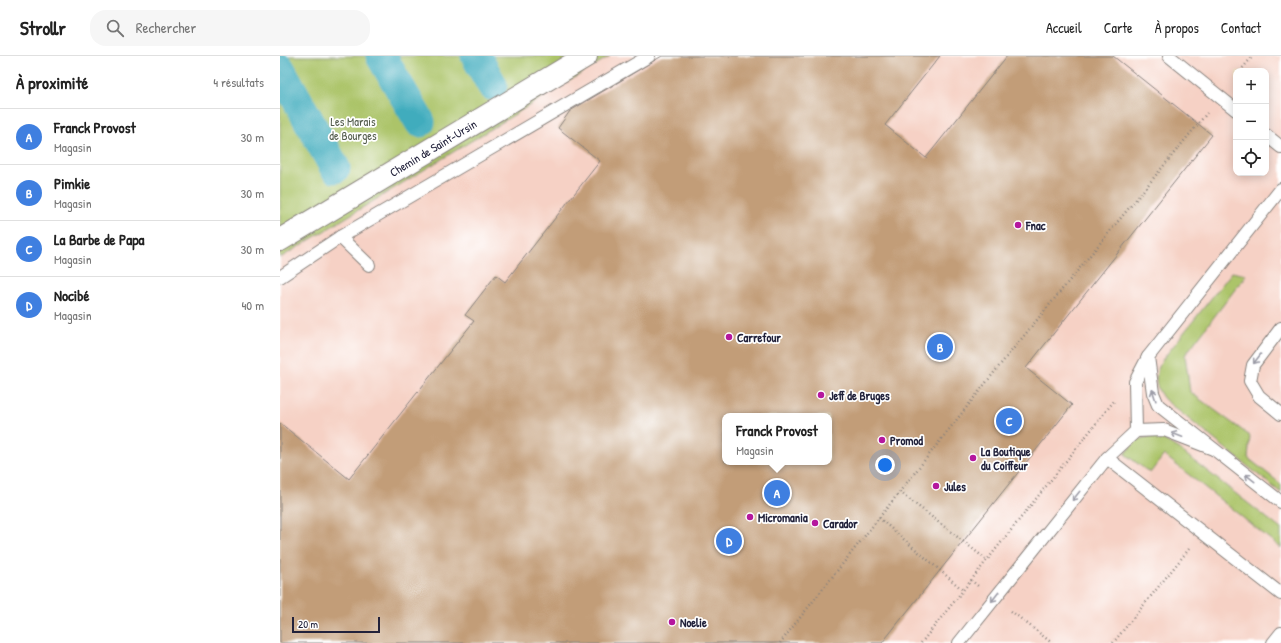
<!DOCTYPE html>
<html lang="fr">
<head>
<meta charset="utf-8">
<style>
  :root { --surface:#fff; --page:#f6f6f6; --text:#222; --muted:#767676; --line:#e0e0e0; --accent:#b5179e }
  body { margin:0; font-family:"Patrick Hand",sans-serif; background:var(--page); color:var(--text) }
  .controls { position:absolute; right:12px; top:12px; display:grid; overflow:hidden; border-radius:8px; box-shadow:0 2px 10px #0003 }
  .controls button { width:36px; height:36px; display:grid; place-items:center; padding:0; border:0; border-bottom:1px solid var(--line); background:var(--surface); color:var(--text); font:20px sans-serif }
  .scale { position:absolute; left:12px; bottom:10px; width:88px; box-sizing:border-box; padding-left:4px; border:2px solid #22223b; border-top:0; font-size:11px; line-height:14px; white-space:nowrap; color:#22223b; -webkit-text-stroke:3px #fff; paint-order:stroke }
  .you { position:absolute; left:605px; top:409px; width:14px; height:14px; margin:-10px; border:3px solid #fff; border-radius:50%; background:#1a73e8; box-shadow:0 0 0 6px #1a73e833 }
  .badge { display:grid; place-items:center; width:26px; height:26px; border-radius:50%; background:var(--accent); color:#fff; font-size:13px; font-weight:700 }
  .pin { position:absolute; translate:-50% -50%; border:2px solid #fff; box-shadow:0 1px 4px #0006 }
  .popup { position:absolute; left:442px; top:357px; width:110px; height:52px; box-sizing:border-box; display:grid; place-content:center; border-radius:8px; background:var(--surface); filter:drop-shadow(0 1px 3px #0005); font-size:13px; white-space:nowrap; color:var(--muted) }
  .popup b { font-size:15px; color:var(--text) }
  .popup::after { content:''; position:absolute; left:50%; top:100%; margin-left:-8px; border:8px solid transparent; border-top-color:var(--surface) }
  .list { margin:0; padding:0; list-style:none }
  h2 { display:flex; justify-content:space-between; align-items:center; height:52px; margin:0; padding:0 16px; font-size:17px }
  h2 small { font-size:13px; font-weight:400; color:var(--muted) }
  .list li { display:grid; grid-template-columns:26px 1fr auto; gap:12px; align-items:center; box-sizing:border-box; height:56px; padding:0 16px; border-top:1px solid var(--line) }
  .list b { display:block; font-size:15px; white-space:nowrap }
  .list p { margin:0; font-size:13px; white-space:nowrap; color:var(--muted) }
  .list em { font-size:13px; font-style:normal; color:var(--muted) }
  .icon { flex:none; width:22px; height:22px; fill:none; stroke:currentColor; stroke-width:2; stroke-linecap:round; stroke-linejoin:round }
  .map { position:relative; flex:none; width:1001px; height:587px; overflow:hidden }
  header { display:flex; align-items:center; gap:24px; box-sizing:border-box; height:56px; padding:0 20px; background:var(--surface); border-bottom:1px solid var(--line) }
  header strong { font-size:19px }
  nav { display:flex; gap:22px; margin-inline-start:auto; font-size:14px }
  .search { width:280px; height:36px; background:var(--page); display:flex; align-items:center; gap:10px; box-sizing:border-box; padding:0 14px; border-radius:16px; color:var(--muted); font-size:15px }
  main { display:flex }
  aside { flex:1; background:var(--surface) }
  .map>svg:first-child { display:block }
  .built { fill:#f6d1c5; fill-rule:evenodd }
  .green { fill:#acc469; stroke:#677352 }
  .lines { fill:none; stroke-linecap:round; stroke-linejoin:round }
  .canal { stroke:#3facbd; stroke-width:31 }
  .building { fill:#c29d78; fill-rule:evenodd }
  .service-casing { stroke:#88817c; stroke-width:14 }
  .minor-casing { stroke:#88817c; stroke-width:24 }
  .path { stroke:#88817c; stroke-width:2.5; stroke-dasharray:1 3; stroke-linecap:butt }
  .service { stroke:#fff; stroke-width:12 }
  .minor { stroke:#fff; stroke-width:22 }
  .oneway { stroke:#9c9ca7 }
  .poi-dot { fill:#b5179e; stroke:#fff; stroke-width:1.5 }
  .labels { text-anchor:middle; dominant-baseline:central; stroke-width:3.5; stroke-linejoin:round; paint-order:stroke }
  .park-label { font-size:12px; fill:#525b4b; stroke:#fff }
  .street-label { font-size:12px; fill:#22223b; stroke:#fff }
  .poi-label { font-size:12px; font-weight:bold; fill:#22223b; stroke:#fff; text-anchor:start }
</style>
</head>
<body>
<header>
<strong>Strollr</strong>
<div class="search"><svg class="icon" aria-label="search" viewBox="0 0 24 24"><circle cx="10" cy="10" r="6"/><path d="M15 15l6 6"/></svg>Rechercher</div>
<nav><a>Accueil</a><a>Carte</a><a>À propos</a><a>Contact</a></nav>
</header>
<main>
<aside>
<h2>À proximité<small>4 résultats</small></h2>
<ul class="list">
<li><span class="badge" style="background:#3f7fe0">A</span><div><b>Franck Provost</b><p>Magasin</p></div><em>30 m</em></li>
<li><span class="badge" style="background:#3f7fe0">B</span><div><b>Pimkie</b><p>Magasin</p></div><em>30 m</em></li>
<li><span class="badge" style="background:#3f7fe0">C</span><div><b>La Barbe de Papa</b><p>Magasin</p></div><em>30 m</em></li>
<li><span class="badge" style="background:#3f7fe0">D</span><div><b>Nocibé</b><p>Magasin</p></div><em>40 m</em></li>
</ul>
</aside>
<div class="map">
<svg width="1001" height="587" viewBox="0 0 1001 587">
  <rect width="100%" height="100%" fill="#fff"/>
  <filter id="ink" filterUnits="userSpaceOnUse"><feTurbulence type="fractalNoise" baseFrequency=".025" numOctaves="2"/><feDisplacementMap in="SourceGraphic" scale="8" xChannelSelector="R" yChannelSelector="G"/><feConvolveMatrix kernelMatrix="1 2 1 2 8 2 1 2 1" color-interpolation-filters="sRGB"/></filter>
  <filter id="wash" filterUnits="userSpaceOnUse"><feTurbulence type="fractalNoise" baseFrequency=".012" numOctaves="4" result="noise"/><feDisplacementMap in="SourceGraphic" scale="16" xChannelSelector="R" yChannelSelector="G"/><feGaussianBlur stdDeviation="0.9" result="paint"/><feColorMatrix in="noise" values="0 0 0 0 0 0 0 0 0 0 0 0 0 0 0 0 0 1.4 0 .05"/><feComposite in="paint" operator="in"/></filter>
  <g filter="url(#wash)">
    <rect width="100%" height="100%" fill="#ede0be"/>
    <path class="built" d="M 330,0 L 1001,0 L 1001,587 L 0,587 L 0,202 ZM 956,15 L 986,15 L 986,117 L 956,117 ZM 445,360 L 549,360 L 549,406 L 445,406 Z"/>
    <g class="green">
      <path d="M 0,0 L 330,0 L 0,202 Z"/>
      <path d="M 952,216 L 966,219 L 905,299 L 910,336 L 970,380 L 968,402 L 1001,428 L 1001,437 L 885,344 C 873,330 874,318 883,303 Z"/>
      <path d="M 878,380 L 899,393 L 1001,473 L 1001,492 L 884,399 L 870,417 L 845,398 C 858,382 858,382 878,380 Z"/>
    </g>
    <g class="lines">
      <g class="canal">
        <path d="M 101,0 L 140,66"/>
        <path d="M 196,0 L 212,29"/>
        <path d="M 0,13 L 55,112"/>
      </g>
    </g>
    <g id="blocks">
      <path class="building" d="M 382,0 L 660,0 L 605,69 L 646,102 L 727,0 L 833,0 L 932,79 L 746,312 L 792,349 L 602,587 L 0,587 L 0,367 L 69,423 L 194,265 L 185,259 L 216,219 L 225,226 L 320,105 L 278,72 L 290,55 ZM 445,360 L 549,360 L 549,406 L 445,406 Z"/>
    </g>
  </g>
  <g filter="url(#ink)">
    <use href="#blocks" fill-opacity="0" stroke="#88817c" stroke-width="1"/>
    <g class="lines">
      <g class="service-casing">
        <g id="service">
          <path d="M 889,0 L 956,54"/>
          <path d="M 986,79 L 1001,91"/>
          <path d="M 60,181 L 369,0"/>
          <path d="M 0,221 L 60,181 L 89,209"/>
          <path d="M 1001,272 L 973,309 L 970,325 L 979,340 L 1001,358"/>
          <path d="M 868,301 L 873,337 L 878,349 L 1001,446"/>
          <path d="M 856,375 L 855,326 L 868,301 L 1001,133"/>
          <path d="M 827,402 L 1001,538"/>
          <path d="M 679,587 L 827,402 L 856,375 L 884,374 L 933,393"/>
          <path d="M 993,587 L 1001,577"/>
        </g>
      </g>
      <g class="minor-casing">
        <path id="minor" d="M 0,184 L 306,0"/>
      </g>
      <g class="path">
        <path d="M 960,15 L 973,0"/>
        <path d="M 620,436 L 707,504"/>
        <path d="M 599,462 L 683,534"/>
        <path d="M 691,524 L 698,530"/>
        <path d="M 731,555 L 772,587"/>
        <path d="M 500,587 L 720,309 L 927,57"/>
        <path d="M 641,587 L 834,345"/>
        <path d="M 833,587 L 909,493"/>
      </g>
      <use href="#service" class="service"/>
      <use href="#minor" class="minor"/>
    </g>
    <defs><path id="oneway-shaft" d="M-6 0H5M1.5-3L5.5 0L1.5 3" fill="none" stroke-width="1.6" stroke-linecap="round" stroke-linejoin="round"/></defs>
    <g class="oneway">
      <use href="#oneway-shaft" transform="translate(977 303) rotate(127)"/>
      <use href="#oneway-shaft" transform="translate(874 339) rotate(-108)"/>
      <use href="#oneway-shaft" transform="translate(897 379) rotate(-159)"/>
      <use href="#oneway-shaft" transform="translate(970 422) rotate(-142)"/>
      <use href="#oneway-shaft" transform="translate(796 440) rotate(129)"/>
      <use href="#oneway-shaft" transform="translate(715 541) rotate(128)"/>
    </g>
  </g>
  <g class="poi-dot">
    <circle cx="738" cy="169" r="4"/>
    <circle cx="449" cy="281" r="4"/>
    <circle cx="541" cy="339" r="4"/>
    <circle cx="602" cy="384" r="4"/>
    <circle cx="693" cy="402" r="4"/>
    <circle cx="656" cy="430" r="4"/>
    <circle cx="470" cy="461" r="4"/>
    <circle cx="535" cy="467" r="4"/>
    <circle cx="392" cy="566" r="4"/>
  </g>
  <g class="labels">
    <g class="park-label">
      <text x="73" y="65">Les Marais<tspan x="73" dy="14">de Bourges</tspan></text>
    </g>
    <g class="street-label">
      <text transform="translate(153 92) rotate(-31)">Chemin de Saint-Ursin</text>
    </g>
    <g class="poi-label">
      <text x="746" y="169">Fnac</text>
      <text x="457" y="281">Carrefour</text>
      <text x="549" y="339">Jeff de Bruges</text>
      <text x="610" y="384">Promod</text>
      <text x="701" y="395">La Boutique<tspan x="701" dy="14">du Coiffeur</tspan></text>
      <text x="664" y="430">Jules</text>
      <text x="478" y="461">Micromania</text>
      <text x="543" y="467">Carador</text>
      <text x="400" y="566">Noelie</text>
    </g>
  </g>
</svg>
<div class="controls">
<button>+</button>
<button>−</button>
<button><svg class="icon" aria-label="locate" viewBox="0 0 24 24"><circle cx="12" cy="12" r="6"/><path d="M12 2v4M12 18v4M2 12h4M18 12h4"/></svg></button>
</div>
<div class="scale">20 m</div>
<div class="you"></div>
<div class="pin badge" style="left:497px;top:437px;background:#3f7fe0">A</div>
<div class="popup"><b>Franck Provost</b>Magasin</div>
<div class="pin badge" style="left:660px;top:291px;background:#3f7fe0">B</div>
<div class="pin badge" style="left:729px;top:365px;background:#3f7fe0">C</div>
<div class="pin badge" style="left:449px;top:485px;background:#3f7fe0">D</div>
</div>
</main>
</body>
</html>
